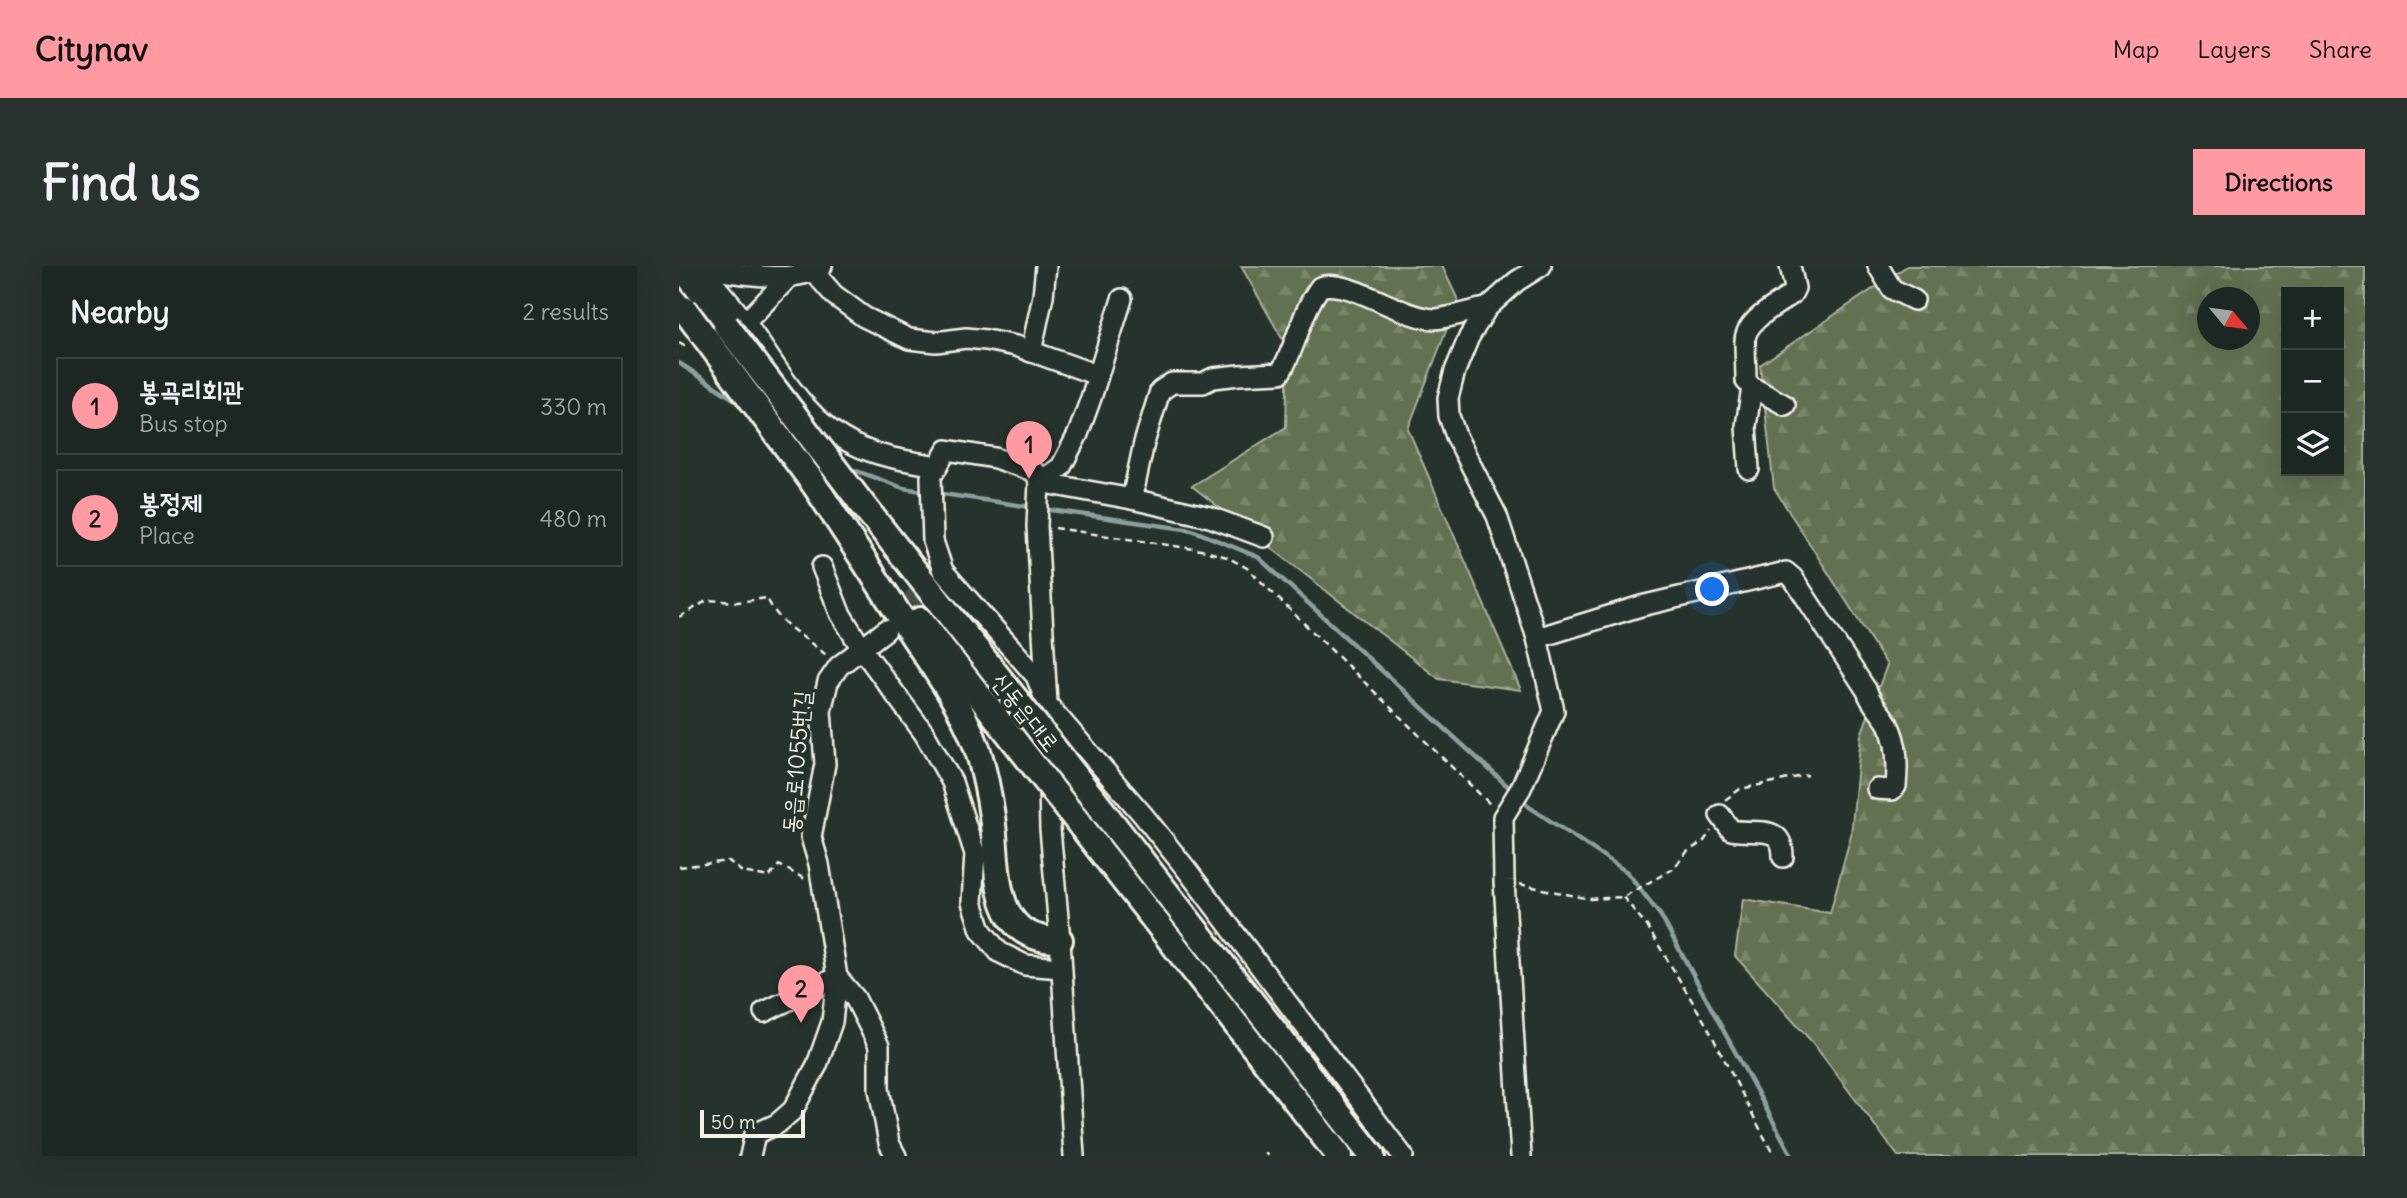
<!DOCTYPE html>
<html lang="en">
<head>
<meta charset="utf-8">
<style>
  :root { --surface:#1c2622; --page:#29322f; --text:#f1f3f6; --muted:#a0a5a5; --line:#3a4340; --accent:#ff9aa2 }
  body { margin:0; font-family:Delius,"Poor Story",sans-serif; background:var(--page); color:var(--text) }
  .controls { position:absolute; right:21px; top:21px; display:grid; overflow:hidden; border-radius:0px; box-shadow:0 7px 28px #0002 }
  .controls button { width:63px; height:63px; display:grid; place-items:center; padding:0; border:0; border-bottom:2px solid var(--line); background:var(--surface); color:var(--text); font:35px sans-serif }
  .compass { position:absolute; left:1518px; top:21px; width:63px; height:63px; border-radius:50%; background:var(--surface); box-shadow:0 7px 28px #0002; rotate:119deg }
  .scale { position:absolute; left:21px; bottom:18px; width:105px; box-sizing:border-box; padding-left:7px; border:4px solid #f4f1e8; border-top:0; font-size:19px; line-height:24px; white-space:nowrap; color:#f4f1e8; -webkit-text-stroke:5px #26332d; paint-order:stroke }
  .you { position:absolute; left:1034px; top:324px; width:24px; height:24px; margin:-18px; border:5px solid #fff; border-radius:50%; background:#1a73e8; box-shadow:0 0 0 10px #1a73e833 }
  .badge { display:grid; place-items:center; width:46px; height:46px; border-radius:50%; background:var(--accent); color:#111; font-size:23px; font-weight:700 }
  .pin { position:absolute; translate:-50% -58px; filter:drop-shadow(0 2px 4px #0008) }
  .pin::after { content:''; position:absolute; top:37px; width:24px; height:21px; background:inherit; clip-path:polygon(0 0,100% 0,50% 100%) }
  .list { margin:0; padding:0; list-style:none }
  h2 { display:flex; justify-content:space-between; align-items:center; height:91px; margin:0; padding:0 28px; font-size:30px }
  h2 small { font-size:23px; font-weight:400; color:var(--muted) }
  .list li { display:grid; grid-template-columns:46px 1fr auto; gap:21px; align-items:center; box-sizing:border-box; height:98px; margin:0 14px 14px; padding:0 14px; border:2px solid var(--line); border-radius:0px }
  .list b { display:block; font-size:26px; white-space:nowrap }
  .list p { margin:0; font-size:23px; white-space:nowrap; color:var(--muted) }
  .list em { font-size:23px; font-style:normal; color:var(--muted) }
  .icon { flex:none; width:38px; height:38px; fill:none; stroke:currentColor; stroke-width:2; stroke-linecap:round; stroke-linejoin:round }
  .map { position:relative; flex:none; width:1686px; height:890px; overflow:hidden; border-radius:0px }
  header { display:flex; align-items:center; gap:42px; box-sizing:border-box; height:98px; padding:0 35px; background:var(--accent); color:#111 }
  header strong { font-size:33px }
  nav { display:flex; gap:38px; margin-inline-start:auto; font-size:24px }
  .intro { display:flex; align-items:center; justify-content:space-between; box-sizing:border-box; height:168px; padding:0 42px }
  h1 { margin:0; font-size:49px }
  .button { padding:18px 32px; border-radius:0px; background:var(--accent); color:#111; font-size:24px; font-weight:700 }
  main { display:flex; gap:42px; padding:0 42px }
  aside { flex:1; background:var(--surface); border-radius:0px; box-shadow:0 7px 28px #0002 }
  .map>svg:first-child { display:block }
  .forest { fill:url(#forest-firs); stroke:#acb09c; stroke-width:2; fill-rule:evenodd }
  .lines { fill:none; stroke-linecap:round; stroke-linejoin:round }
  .stream { stroke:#8d9f9f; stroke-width:4.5 }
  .minor-tunnel { stroke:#455049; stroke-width:19; stroke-dasharray:19 10; stroke-linecap:butt }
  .minor-casing { stroke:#f4f1e8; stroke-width:24 }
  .major-casing { stroke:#f4f1e8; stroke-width:30 }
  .path { stroke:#f4f1e8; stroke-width:2.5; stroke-dasharray:7 5; stroke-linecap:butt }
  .minor { stroke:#26332d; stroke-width:19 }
  .major { stroke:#26332d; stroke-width:24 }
  .major-bridge-casing { stroke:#f4f1e8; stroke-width:30; stroke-linecap:butt }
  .major-bridge { stroke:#26332d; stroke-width:24 }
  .labels { text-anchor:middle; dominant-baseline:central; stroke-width:7; stroke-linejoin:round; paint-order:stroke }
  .street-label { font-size:23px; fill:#f4f1e8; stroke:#26332d }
</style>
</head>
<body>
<header>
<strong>Citynav</strong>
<nav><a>Map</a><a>Layers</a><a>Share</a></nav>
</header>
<div class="intro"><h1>Find us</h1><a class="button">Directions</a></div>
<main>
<aside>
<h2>Nearby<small>2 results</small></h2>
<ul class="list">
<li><span class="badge">1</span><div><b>봉곡리회관</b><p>Bus stop</p></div><em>330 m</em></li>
<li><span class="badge">2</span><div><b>봉정제</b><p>Place</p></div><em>480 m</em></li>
</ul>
</aside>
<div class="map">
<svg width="1686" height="890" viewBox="0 0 1686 890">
  <defs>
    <pattern id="forest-firs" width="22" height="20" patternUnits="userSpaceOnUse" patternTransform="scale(1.75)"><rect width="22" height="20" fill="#637051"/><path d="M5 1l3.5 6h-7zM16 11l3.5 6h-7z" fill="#7a856a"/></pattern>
  </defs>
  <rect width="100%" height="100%" fill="#26332d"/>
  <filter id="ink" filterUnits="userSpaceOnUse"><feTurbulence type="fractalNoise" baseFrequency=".0143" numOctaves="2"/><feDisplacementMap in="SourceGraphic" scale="14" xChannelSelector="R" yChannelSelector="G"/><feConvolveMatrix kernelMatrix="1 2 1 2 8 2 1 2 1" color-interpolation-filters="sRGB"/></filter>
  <g filter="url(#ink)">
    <g class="forest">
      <path d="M 562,0 L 763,0 L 779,34 L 729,163 L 842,424 L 760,413 L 513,220 L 607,161 L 609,83 Z"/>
      <path d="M 1228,0 L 1686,0 L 1686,890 L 1219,890 L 1133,776 L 1056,690 L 1064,633 L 1151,647 L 1172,569 L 1182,469 L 1208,399 L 1095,222 L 1081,99 ZM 1607,26 L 1660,26 L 1660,205 L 1607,205 ZM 1528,32 L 1570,32 L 1570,74 L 1528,74 Z"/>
    </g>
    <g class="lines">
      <g class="stream">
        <path d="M 0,97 L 64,139"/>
        <path d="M 167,201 L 224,222 L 249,226"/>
        <path d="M 257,227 L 352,241"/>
        <path d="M 365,243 L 513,264 L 579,291 L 835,526"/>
        <path d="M 841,532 L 852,542 L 948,606 L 982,650 L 1113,890"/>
      </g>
      <path class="minor-tunnel" d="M 212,358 L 250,315"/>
      <g class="minor-casing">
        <g id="minor">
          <path d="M 1199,0 L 1213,23 L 1235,34"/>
          <path d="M 21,2 C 36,20 52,37 66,56 C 98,100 124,154 176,179 C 202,192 231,195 259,200"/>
          <path d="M 21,2 C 53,6 117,20 143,0"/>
          <path d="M 135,6 L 155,29 L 185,51 L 230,73 L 257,76 L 287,72 L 307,74 L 337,80 L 418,109"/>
          <path d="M 808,42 L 838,15 L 862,0"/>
          <path d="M 66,57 L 110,11"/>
          <path d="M 352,86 L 364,30 L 367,0"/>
          <path d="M 1106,139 L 1073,121 L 1067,115 C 1067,102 1066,88 1066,75 C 1066,54 1099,39 1113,28 L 1116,22 L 1111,0"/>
          <path d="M 1070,203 L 1067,160 L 1073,121"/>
          <path d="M 360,216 L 453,233 L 531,251 L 585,271"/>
          <path d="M 360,216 L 382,201 L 399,168 L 412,132 L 443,33"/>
          <path d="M 453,233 L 465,177 L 481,125 L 493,117 L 524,117 L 534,112 L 560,109 L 601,107 C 618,80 622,46 641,21 C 668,11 722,52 755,53 C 768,53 793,44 808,42 L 790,71 L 776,105 L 769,132 L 770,150 L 777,170 L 818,250 L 858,372 L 875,445 L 842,522 L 824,551 L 825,615 L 842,890"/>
          <path d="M 143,301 L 161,347 L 183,383 L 245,467 L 273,516 L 296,588 L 293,636 L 302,664 L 320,686 L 346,699 L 382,702"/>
          <path d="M 207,364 L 160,400 L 149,416 L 142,445 L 146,498 L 132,571 L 140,598 L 158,711 L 176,732 L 200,780 L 200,823 L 210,877 L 217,890"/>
          <path d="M 858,372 L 962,340 L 1107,306 L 1114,312 L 1188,425 C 1192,439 1202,445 1209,458 C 1219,477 1219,499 1217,520 L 1213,524 L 1198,523"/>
          <path d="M 1041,549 L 1052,564 C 1076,569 1104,556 1104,591"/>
          <path d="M 85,746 L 158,711"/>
          <path d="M 71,890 L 76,868 L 98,858 L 114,844 L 138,799 L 153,756 L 158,711"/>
          <path d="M 395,890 L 381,674 L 371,563 L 368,438 L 358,260 L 360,216 L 357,207 L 351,204 L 316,192 L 268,184 L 252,211 L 254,275 L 264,305 L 357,410 L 368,438 L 464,549 L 508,604 L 724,890"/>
        </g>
      </g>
      <g class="major-casing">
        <g id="major">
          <path d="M 2,0 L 47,59"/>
          <path d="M 135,218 C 168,269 201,319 234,370 C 259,408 290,450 302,495 C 308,519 313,544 315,568 C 319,615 317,675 381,674"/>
          <path d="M 180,234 L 339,436"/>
          <path d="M 241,354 L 334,473"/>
          <path d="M 413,531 L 693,890"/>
          <path d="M 402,560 L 660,890"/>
        </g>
      </g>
      <g class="path">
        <path d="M 0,77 L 9,82"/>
        <path d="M 376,262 L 522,284 L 548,291 L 568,302 L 813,540"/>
        <path d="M 0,351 L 29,334 L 59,336 L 88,332 C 99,358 126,371 147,389"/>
        <path d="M 1046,534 L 1061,523 L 1129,509"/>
        <path d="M 0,601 L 50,595 L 63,606 L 90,611 L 100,599 L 126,613"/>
        <path d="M 840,618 L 911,633 L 944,631 L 994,603 L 1008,586 L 1025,575 L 1032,565"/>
        <path d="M 944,631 L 968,660 L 1027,758 L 1095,890"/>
        <path d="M 586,887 L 589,890"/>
      </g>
      <use href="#minor" class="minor"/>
      <use href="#major" class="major"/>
      <g class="major-bridge-casing">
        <g id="major-bridge">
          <path d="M 5,43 L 135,218"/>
          <path d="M 47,59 L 180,234"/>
          <path d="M 339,436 L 413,531"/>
          <path d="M 334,473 L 402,560"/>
        </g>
      </g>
      <use href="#major-bridge" class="major-bridge"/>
    </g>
  </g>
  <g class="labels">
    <g class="street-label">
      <text transform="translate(347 446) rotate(52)">신동읍대로</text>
      <text transform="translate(117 496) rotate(-85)">동읍로1055번길</text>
    </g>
  </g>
</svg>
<div class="controls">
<button>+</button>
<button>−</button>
<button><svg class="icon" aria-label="layers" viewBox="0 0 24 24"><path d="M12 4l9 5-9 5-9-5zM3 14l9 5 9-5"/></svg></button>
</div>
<svg class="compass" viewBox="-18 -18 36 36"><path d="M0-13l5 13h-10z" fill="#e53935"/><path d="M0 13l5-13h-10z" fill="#a0a5a5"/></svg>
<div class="scale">50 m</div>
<div class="you"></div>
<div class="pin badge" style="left:350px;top:213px">1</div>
<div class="pin badge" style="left:122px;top:757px">2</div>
</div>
</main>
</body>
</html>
